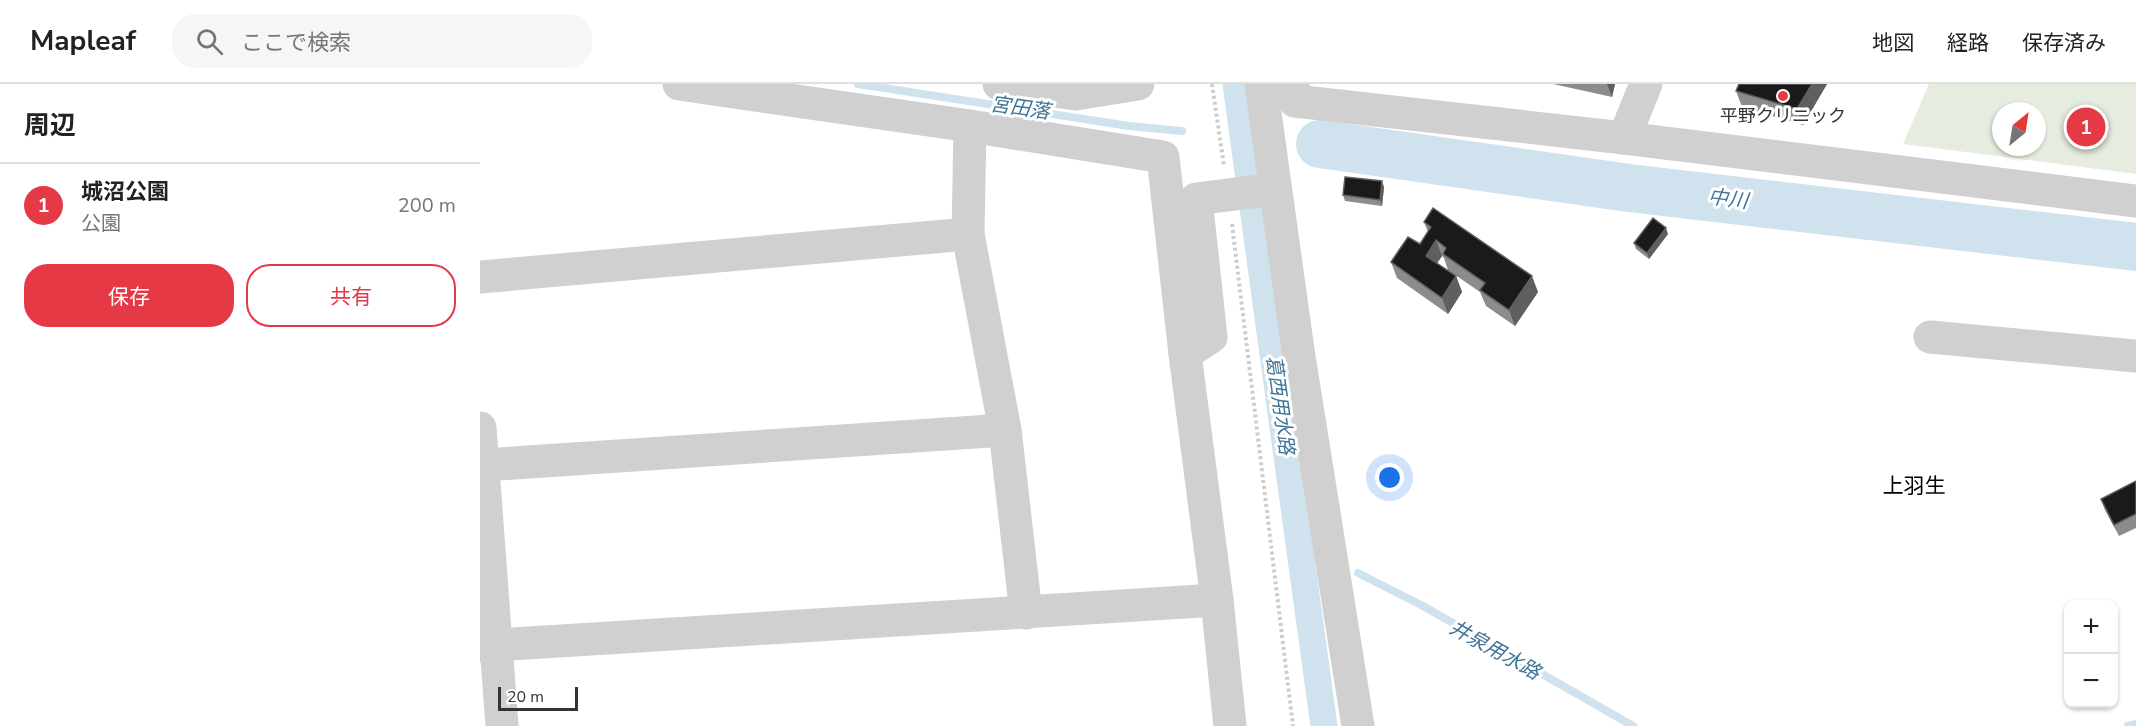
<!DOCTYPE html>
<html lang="ja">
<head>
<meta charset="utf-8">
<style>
  :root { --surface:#fff; --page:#f6f6f6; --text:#222; --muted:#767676; --line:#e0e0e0; --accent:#e63946 }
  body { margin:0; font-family:"Nunito Sans","Noto Sans JP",sans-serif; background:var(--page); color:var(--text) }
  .controls { position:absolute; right:18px; bottom:18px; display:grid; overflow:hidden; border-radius:12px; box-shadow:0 2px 4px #0004 }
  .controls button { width:54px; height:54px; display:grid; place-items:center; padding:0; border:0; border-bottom:2px solid var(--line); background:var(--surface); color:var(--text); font:30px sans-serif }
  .compass { position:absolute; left:1512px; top:18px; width:54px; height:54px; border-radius:50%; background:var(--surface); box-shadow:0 2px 4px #0004; rotate:30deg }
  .scale { position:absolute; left:18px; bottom:15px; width:80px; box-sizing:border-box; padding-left:6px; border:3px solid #333; border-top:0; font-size:16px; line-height:21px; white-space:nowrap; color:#333; -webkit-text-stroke:4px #fff; paint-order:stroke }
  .you { position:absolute; left:910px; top:394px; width:21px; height:21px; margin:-15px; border:4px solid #fff; border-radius:50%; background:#1a73e8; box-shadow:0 0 0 9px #1a73e833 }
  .badge { display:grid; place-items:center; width:39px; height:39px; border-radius:50%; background:var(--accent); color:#fff; font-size:20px; font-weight:700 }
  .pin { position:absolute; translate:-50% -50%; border:3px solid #fff; box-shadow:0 2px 6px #0006 }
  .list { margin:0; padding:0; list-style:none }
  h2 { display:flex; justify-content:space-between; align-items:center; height:78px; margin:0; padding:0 24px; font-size:26px }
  h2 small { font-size:20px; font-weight:400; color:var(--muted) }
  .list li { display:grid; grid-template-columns:39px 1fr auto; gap:18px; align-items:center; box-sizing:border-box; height:84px; padding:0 24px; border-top:2px solid var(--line) }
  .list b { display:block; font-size:22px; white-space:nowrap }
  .list p { margin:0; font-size:20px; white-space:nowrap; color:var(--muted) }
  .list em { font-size:20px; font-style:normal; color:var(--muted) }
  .actions { display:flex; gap:12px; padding:18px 24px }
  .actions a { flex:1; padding:14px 0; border:2px solid var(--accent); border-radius:24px; text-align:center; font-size:21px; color:var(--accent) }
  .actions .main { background:var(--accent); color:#fff }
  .icon { flex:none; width:33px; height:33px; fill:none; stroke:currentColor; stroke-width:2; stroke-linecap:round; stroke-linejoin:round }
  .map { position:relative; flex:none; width:1656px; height:642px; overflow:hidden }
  header { display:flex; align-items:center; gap:36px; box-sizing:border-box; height:84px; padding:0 30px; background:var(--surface); border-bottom:2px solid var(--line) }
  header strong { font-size:28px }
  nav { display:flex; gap:33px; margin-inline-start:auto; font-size:21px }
  .search { width:420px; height:54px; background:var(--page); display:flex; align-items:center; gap:15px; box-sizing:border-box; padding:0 21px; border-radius:24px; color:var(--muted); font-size:22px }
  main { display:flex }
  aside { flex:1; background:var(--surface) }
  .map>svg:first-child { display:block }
  .green { fill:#e6ecdf; fill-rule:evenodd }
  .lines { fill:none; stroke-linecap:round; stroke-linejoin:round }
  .stream { stroke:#cfe2ee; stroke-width:8 }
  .canal { stroke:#cfe2ee; stroke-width:27 }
  .river { stroke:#cfe2ee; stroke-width:48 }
  .path { stroke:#cdcdcd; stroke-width:4; stroke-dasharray:3 3; stroke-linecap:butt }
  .minor { stroke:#d0d0d0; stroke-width:33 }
  .wall { fill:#8c8c8c }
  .shaded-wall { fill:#5f5f5f }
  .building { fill:#1a1a1a; stroke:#5f5f5f; stroke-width:1.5 }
  .poi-dot { fill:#e63946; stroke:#fff; stroke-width:2 }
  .labels { text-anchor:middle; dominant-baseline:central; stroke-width:6; stroke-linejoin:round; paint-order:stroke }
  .poi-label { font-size:18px; fill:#333; stroke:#fff }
  .water-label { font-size:20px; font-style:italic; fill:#3f7597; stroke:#fff }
  .quarter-label { font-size:21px; fill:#000; stroke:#fff }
</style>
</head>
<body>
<header>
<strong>Mapleaf</strong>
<div class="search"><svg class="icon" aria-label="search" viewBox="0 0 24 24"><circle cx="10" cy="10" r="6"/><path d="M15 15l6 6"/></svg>ここで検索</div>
<nav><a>地図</a><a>経路</a><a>保存済み</a></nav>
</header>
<main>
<aside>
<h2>周辺<small></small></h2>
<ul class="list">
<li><span class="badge">1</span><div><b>城沼公園</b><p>公園</p></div><em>200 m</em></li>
</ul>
<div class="actions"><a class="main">保存</a><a>共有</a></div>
</aside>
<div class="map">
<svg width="1656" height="642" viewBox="0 0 1656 642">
  <rect width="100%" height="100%" fill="#fff"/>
  <path class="green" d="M 1449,0 L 1656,0 L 1656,90 L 1423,60 ZM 1521,27 L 1557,27 L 1557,63 L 1521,63 Z"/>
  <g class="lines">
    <g class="stream">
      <path d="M 378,0 L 649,42 L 702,47"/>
      <path d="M 878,489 L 943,522 L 1153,642"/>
      <path d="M 1648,642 L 1656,640"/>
    </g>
    <path class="canal" d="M 756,0 L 844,642"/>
    <path class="river" d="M 840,60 L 1149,104 L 1656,163"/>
    <g class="path">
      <path d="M 732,0 L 744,82"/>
      <path d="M 752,140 L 813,642"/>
    </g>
    <g class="minor">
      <path d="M 199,0 L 490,42 L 683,73 L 705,270"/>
      <path d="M 519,0 L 596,10 L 658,0"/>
      <path d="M 781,0 L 818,266 L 878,642"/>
      <path d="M 813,0 L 815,17 L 1144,54 L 1656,117"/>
      <path d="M 490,42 L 488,150 L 525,346 L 546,529"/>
      <path d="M 1144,54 L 1166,0"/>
      <path d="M 0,193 L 488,150"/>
      <path d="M 1450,253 L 1656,272"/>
      <path d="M 0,344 L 22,642"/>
      <path d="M 4,381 L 525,346"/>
      <path d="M 0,562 L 737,516"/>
      <path d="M 750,642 L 737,516 L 705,270 L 731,253 L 716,115 L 795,105"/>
    </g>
  </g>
  <g class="wall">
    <path d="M 1073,0 L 1135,0 L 1132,13 Z"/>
    <path d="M 1259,0 L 1347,0 L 1323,41 L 1262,23 L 1256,7 Z"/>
    <path d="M 904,103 L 902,122 L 865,117 L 863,111 Z"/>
    <path d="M 944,138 L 1058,208 L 1035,242 L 1006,222 L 1000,208 L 968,186 L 964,174 L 962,172 L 957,179 L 976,192 L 982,208 L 968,230 L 917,194 L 911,178 L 940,160 L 948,148 Z"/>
    <path d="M 1188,150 L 1169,175 L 1156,165 L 1154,159 Z"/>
    <path d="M 1656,397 L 1656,444 L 1639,452 L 1625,426 L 1621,415 Z"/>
  </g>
  <g class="shaded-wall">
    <path d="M 1127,0 L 1135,0 L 1132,13 Z"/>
    <path d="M 1332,0 L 1347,0 L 1323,41 L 1317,25 Z"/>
    <path d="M 902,97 L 904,103 L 902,122 L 900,116 Z"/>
    <path d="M 1186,144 L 1188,150 L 1169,175 L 1167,169 Z"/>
    <path d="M 956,156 L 962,172 L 951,188 L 946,172 Z"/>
    <path d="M 976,192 L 982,208 L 968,230 L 962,214 Z"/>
    <path d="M 1052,192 L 1058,208 L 1035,242 L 1029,226 Z"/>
  </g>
  <g class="building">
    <path d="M 1259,0 L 1332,0 L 1317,25 L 1256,7 Z"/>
    <path d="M 865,93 L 902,97 L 900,116 L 863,111 Z"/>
    <path d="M 953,124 L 1052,192 L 1029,226 L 1000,206 L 1005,199 L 963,170 L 966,164 L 956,156 L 946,172 L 976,192 L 962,214 L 911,178 L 928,153 L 940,160 L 951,143 L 944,138 Z"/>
    <path d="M 1173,134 L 1186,144 L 1167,169 L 1154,159 Z"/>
    <path d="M 1656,397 L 1656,430 L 1634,441 L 1621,415 Z"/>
  </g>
  <circle class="poi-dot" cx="1303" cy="12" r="6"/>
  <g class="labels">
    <g class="poi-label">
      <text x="1303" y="32">平野クリニック</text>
    </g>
    <g class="water-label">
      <text transform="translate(540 24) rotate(8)">宮田落</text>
      <text transform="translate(1248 115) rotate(7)">中川</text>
      <text transform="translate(800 321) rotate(82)">葛西用水路</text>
      <text transform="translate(1015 566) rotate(29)">井泉用水路</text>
    </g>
    <g class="quarter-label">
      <text x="1434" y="402">上羽生</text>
    </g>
  </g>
</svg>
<div class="controls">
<button>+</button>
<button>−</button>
</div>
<svg class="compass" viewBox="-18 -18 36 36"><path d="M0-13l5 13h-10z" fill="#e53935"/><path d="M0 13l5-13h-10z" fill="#767676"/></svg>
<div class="scale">20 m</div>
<div class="you"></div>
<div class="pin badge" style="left:1606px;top:43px">1</div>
</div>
</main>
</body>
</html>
